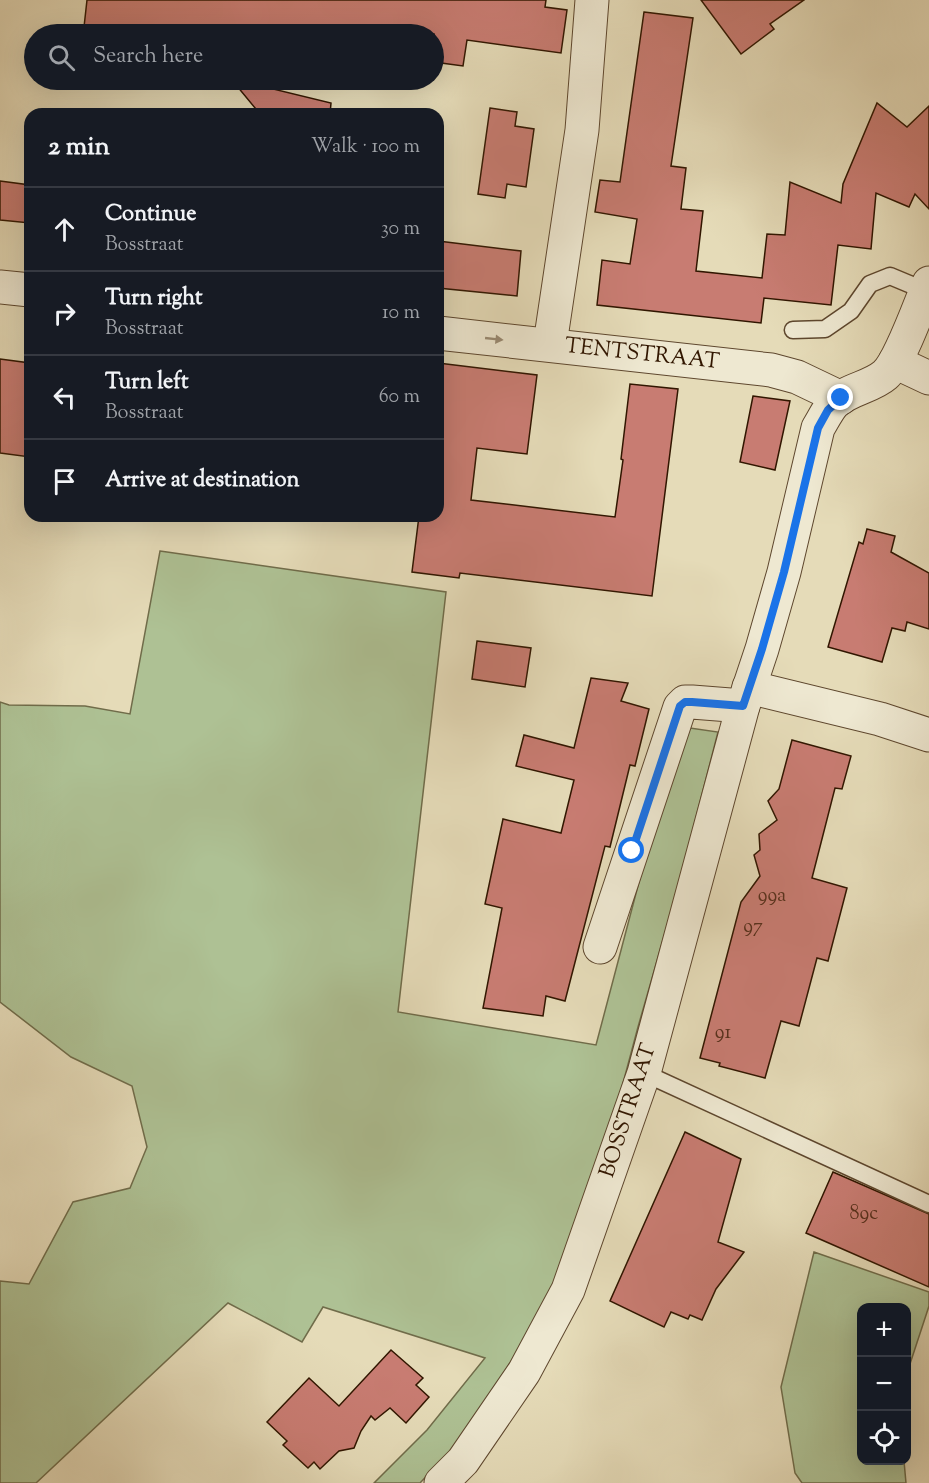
<!DOCTYPE html>
<html lang="en">
<head>
<meta charset="utf-8">
<style>
  :root { --surface:#171b24; --page:#242831; --text:#f1f3f6; --muted:#9ea1a6; --line:#363941 }
  body { margin:0; font-family:"Sorts Mill Goudy",serif; background:var(--page); color:var(--text) }
  .controls { position:absolute; right:18px; bottom:18px; display:grid; overflow:hidden; border-radius:12px; box-shadow:0 6px 24px #0002 }
  .controls button { width:54px; height:54px; display:grid; place-items:center; padding:0; border:0; border-bottom:2px solid var(--line); background:var(--surface); color:var(--text); font:30px sans-serif }
  .stop { position:absolute; width:18px; height:18px; margin:-14px; border:4px solid #1a73e8; border-radius:50%; background:#fff }
  .stop.end { background:#1a73e8; border-color:#fff; box-shadow:0 2px 6px #0008 }
  .list { margin:0; padding:0; list-style:none }
  h2 { display:flex; justify-content:space-between; align-items:center; height:78px; margin:0; padding:0 24px; font-size:26px }
  h2 small { font-size:20px; font-weight:400; color:var(--muted) }
  .list li { display:grid; grid-template-columns:39px 1fr auto; gap:18px; align-items:center; box-sizing:border-box; height:84px; padding:0 24px; border-top:2px solid var(--line) }
  .list b { display:block; font-size:22px; white-space:nowrap }
  .list p { margin:0; font-size:20px; white-space:nowrap; color:var(--muted) }
  .list em { font-size:20px; font-style:normal; color:var(--muted) }
  .icon { flex:none; width:33px; height:33px; fill:none; stroke:currentColor; stroke-width:2; stroke-linecap:round; stroke-linejoin:round }
  .map { position:relative; flex:none; width:929px; height:1483px; overflow:hidden }
  .search { position:absolute; background:var(--surface); box-shadow:0 6px 24px #0002; left:24px; top:24px; width:420px; height:66px; display:flex; align-items:center; gap:15px; box-sizing:border-box; padding:0 21px; border-radius:33px; color:var(--muted); font-size:22px }
  .panel { position:absolute; background:var(--surface); box-shadow:0 6px 24px #0002; left:24px; top:108px; width:420px; height:414px; border-radius:18px }
  .map>svg:first-child { display:block }
  .green { fill:#aec194; stroke:#706c4a; stroke-width:1.5 }
  .building { fill:#c87c72; stroke:#311600; stroke-width:1.5 }
  .lines { fill:none; stroke-linecap:round; stroke-linejoin:round }
  .lane-casing { stroke:#5e472e; stroke-width:19 }
  .street-casing { stroke:#5e472e; stroke-width:35 }
  .lane { stroke:#eee8d1; stroke-width:16 }
  .street { stroke:#eee8d1; stroke-width:33 }
  .oneway { fill:#998a73 }
  .route { stroke:#1a73e8; stroke-width:8 }
  .labels { text-anchor:middle; dominant-baseline:central; stroke-width:6; stroke-linejoin:round; paint-order:stroke }
  .number-label { font-size:20px; fill:#57301c }
  .street-label { font-size:22px; fill:#311600; stroke:#eee8d1 }
</style>
</head>
<body>
<div class="map">
<svg width="929" height="1483" viewBox="0 0 929 1483">
  <rect width="100%" height="100%" fill="#e5dbb8"/>
  <filter id="stains"><feTurbulence type="fractalNoise" baseFrequency=".00333" numOctaves="4"/><feColorMatrix values="0 0 0 0 .2 0 0 0 0 .09 0 0 0 0 .02 0 0 0 .5 -.17"/></filter>
  <radialGradient id="worn" r=".72"><stop offset=".6" stop-color="#630" stop-opacity="0"/><stop offset="1" stop-color="#630" stop-opacity=".3"/></radialGradient>
  <g class="green">
    <path d="M 160,551 L 446,592 L 398,1012 L 596,1045 L 677,738 L 690,728 L 718,732 L 679,884 L 638,1027 L 594,1192 L 564,1278 L 463,1437 L 420,1483 L 374,1483 L 427,1430 L 485,1358 L 323,1307 L 302,1342 L 228,1303 L 36,1483 L 0,1483 L 0,1281 L 29,1284 L 73,1202 L 130,1188 L 147,1147 L 132,1086 L 71,1057 L 0,1002 L 0,702 L 9,705 L 85,706 L 130,714 Z"/>
    <path d="M 814,1252 L 929,1292 L 929,1306 L 907,1373 L 906,1308 L 862,1308 L 862,1460 L 904,1461 L 906,1483 L 802,1483 L 795,1473 L 781,1387 Z"/>
  </g>
  <g class="building">
    <path d="M 87,0 L 546,0 L 545,7 L 567,10 L 561,53 L 467,40 L 463,66 L 434,62 L 434,34 L 300,34 L 278,32 L 277,34 L 161,34 L 84,27 Z"/>
    <path d="M 701,0 L 804,0 L 770,24 L 774,29 L 741,54 Z"/>
    <path d="M 644,12 L 693,18 L 671,166 L 686,168 L 681,209 L 703,211 L 696,271 L 762,278 L 767,234 L 785,235 L 790,182 L 841,203 L 843,184 L 877,103 L 907,127 L 929,106 L 929,209 L 915,194 L 909,207 L 876,193 L 871,249 L 838,245 L 831,305 L 764,298 L 761,323 L 597,305 L 602,260 L 630,264 L 637,219 L 595,212 L 600,180 L 620,182 Z"/>
    <path d="M 232,80 L 244,83 L 244,80 L 274,80 L 273,89 L 331,103 L 330,114 L 260,114 Z"/>
    <path d="M 490,108 L 517,112 L 515,126 L 534,129 L 526,187 L 507,184 L 505,198 L 478,194 Z"/>
    <path d="M 0,181 L 30,185 L 30,223 L 0,220 Z"/>
    <path d="M 438,241 L 521,251 L 517,296 L 438,288 Z"/>
    <path d="M 0,359 L 30,363 L 30,457 L 0,453 Z"/>
    <path d="M 438,363 L 537,375 L 527,454 L 477,448 L 471,500 L 615,517 L 623,460 L 621,459 L 630,384 L 678,389 L 652,596 L 460,573 L 459,578 L 412,572 L 419,516 L 438,516 Z"/>
    <path d="M 753,396 L 790,401 L 775,470 L 740,462 Z"/>
    <path d="M 867,529 L 895,536 L 891,552 L 929,573 L 929,629 L 907,622 L 905,631 L 892,628 L 882,662 L 828,647 L 859,542 L 863,544 Z"/>
    <path d="M 477,641 L 531,648 L 525,687 L 472,679 Z"/>
    <path d="M 591,678 L 628,683 L 621,701 L 649,709 L 635,766 L 630,765 L 610,847 L 605,846 L 565,1001 L 546,996 L 543,1016 L 483,1008 L 502,908 L 485,904 L 503,819 L 561,833 L 574,780 L 516,766 L 524,735 L 574,748 Z"/>
    <path d="M 792,740 L 851,756 L 842,789 L 835,788 L 812,878 L 847,888 L 828,961 L 817,958 L 799,1026 L 781,1021 L 765,1078 L 719,1066 L 720,1063 L 700,1058 L 741,902 L 760,876 L 754,855 L 760,850 L 759,834 L 777,820 L 768,801 L 779,789 Z"/>
    <path d="M 685,1132 L 741,1159 L 718,1242 L 744,1252 L 716,1289 L 702,1320 L 690,1315 L 688,1319 L 671,1312 L 664,1327 L 610,1301 Z"/>
    <path d="M 833,1172 L 929,1214 L 929,1287 L 806,1233 Z"/>
    <path d="M 391,1350 L 423,1378 L 416,1385 L 429,1397 L 406,1423 L 390,1408 L 375,1420 L 371,1416 L 361,1431 L 354,1448 L 339,1451 L 320,1469 L 314,1462 L 308,1468 L 283,1445 L 287,1441 L 267,1422 L 309,1378 L 339,1406 Z"/>
  </g>
  <g class="lines">
    <g class="lane-casing">
      <g id="lane">
        <path d="M 793,330 L 825,329 L 851,311 L 870,284 L 890,276 L 926,291"/>
        <path d="M 644,1073 L 929,1204"/>
      </g>
    </g>
    <g class="street-casing">
      <g id="street">
        <path d="M 0,287 L 30,290"/>
        <path d="M 438,333 L 771,370 L 797,377 L 841,398"/>
        <path d="M 550,344 L 582,130 L 592,0"/>
        <path d="M 895,362 L 929,378"/>
        <path d="M 749,687 L 880,719 L 929,735"/>
        <path d="M 600,947 L 680,707 L 685,702 L 692,702 L 743,706"/>
        <path d="M 441,1483 L 463,1461 L 524,1372 L 568,1290 L 644,1073 L 743,706 L 762,649 L 784,572 L 818,428 C 823,420 827,411 833,404 C 847,389 870,388 885,375 C 900,362 920,304 929,283"/>
      </g>
    </g>
    <use href="#lane" class="lane"/>
    <use href="#street" class="street"/>
  </g>
  <defs><path id="oneway-solid" d="M-6-.8H1V-3.2L6.5 0L1 3.2V.8H-6Z" transform="scale(1.5)"/></defs>
  <use class="oneway" href="#oneway-solid" transform="translate(494 339) rotate(6)"/>
  <g class="lines">
    <path class="route" d="M 632,851 L 680,706 L 685,702 L 692,702 L 743,706 L 762,649 L 784,572 L 818,428 L 828,410 L 841,398"/>
  </g>
  <g class="labels">
    <g class="number-label">
      <text x="772" y="896">99a</text>
      <text x="753" y="927">97</text>
      <text x="723" y="1033">91</text>
      <text x="864" y="1214">89c</text>
    </g>
    <g class="street-label">
      <text transform="translate(642 355) rotate(6)">TENTSTRAAT</text>
      <text transform="translate(629 1111) rotate(-72)">BOSSTRAAT</text>
    </g>
  </g>
  <rect width="100%" height="100%" filter="url(#stains)"/>
  <rect width="100%" height="100%" fill="url(#worn)"/>
</svg>
<div class="controls">
<button>+</button>
<button>−</button>
<button><svg class="icon" aria-label="locate" viewBox="0 0 24 24"><circle cx="12" cy="12" r="6"/><path d="M12 2v4M12 18v4M2 12h4M18 12h4"/></svg></button>
</div>
<div class="stop" style="left:632px;top:851px"></div>
<div class="stop end" style="left:841px;top:398px"></div>
<div class="search"><svg class="icon" aria-label="search" viewBox="0 0 24 24"><circle cx="10" cy="10" r="6"/><path d="M15 15l6 6"/></svg>Search here</div>
<section class="panel">
<h2>2 min<small>Walk · 100 m</small></h2>
<ul class="list">
<li><svg class="icon" aria-label="ahead" viewBox="0 0 24 24"><path d="M12 20V5M6 11l6-6 6 6"/></svg><div><b>Continue</b><p>Bosstraat</p></div><em>30 m</em></li>
<li><svg class="icon" aria-label="right" viewBox="0 0 24 24"><path d="M7 20v-9h11M14 6l5 5-5 5"/></svg><div><b>Turn right</b><p>Bosstraat</p></div><em>10 m</em></li>
<li><svg class="icon" aria-label="left" viewBox="0 0 24 24"><path d="M17 20v-9H6M10 6l-5 5 5 5"/></svg><div><b>Turn left</b><p>Bosstraat</p></div><em>60 m</em></li>
<li><svg class="icon" aria-label="arrive" viewBox="0 0 24 24"><path d="M6 21V4h12l-3 4 3 4H6"/></svg><div><b>Arrive at destination</b></div></li>
</ul>
</section>
</div>
</body>
</html>
